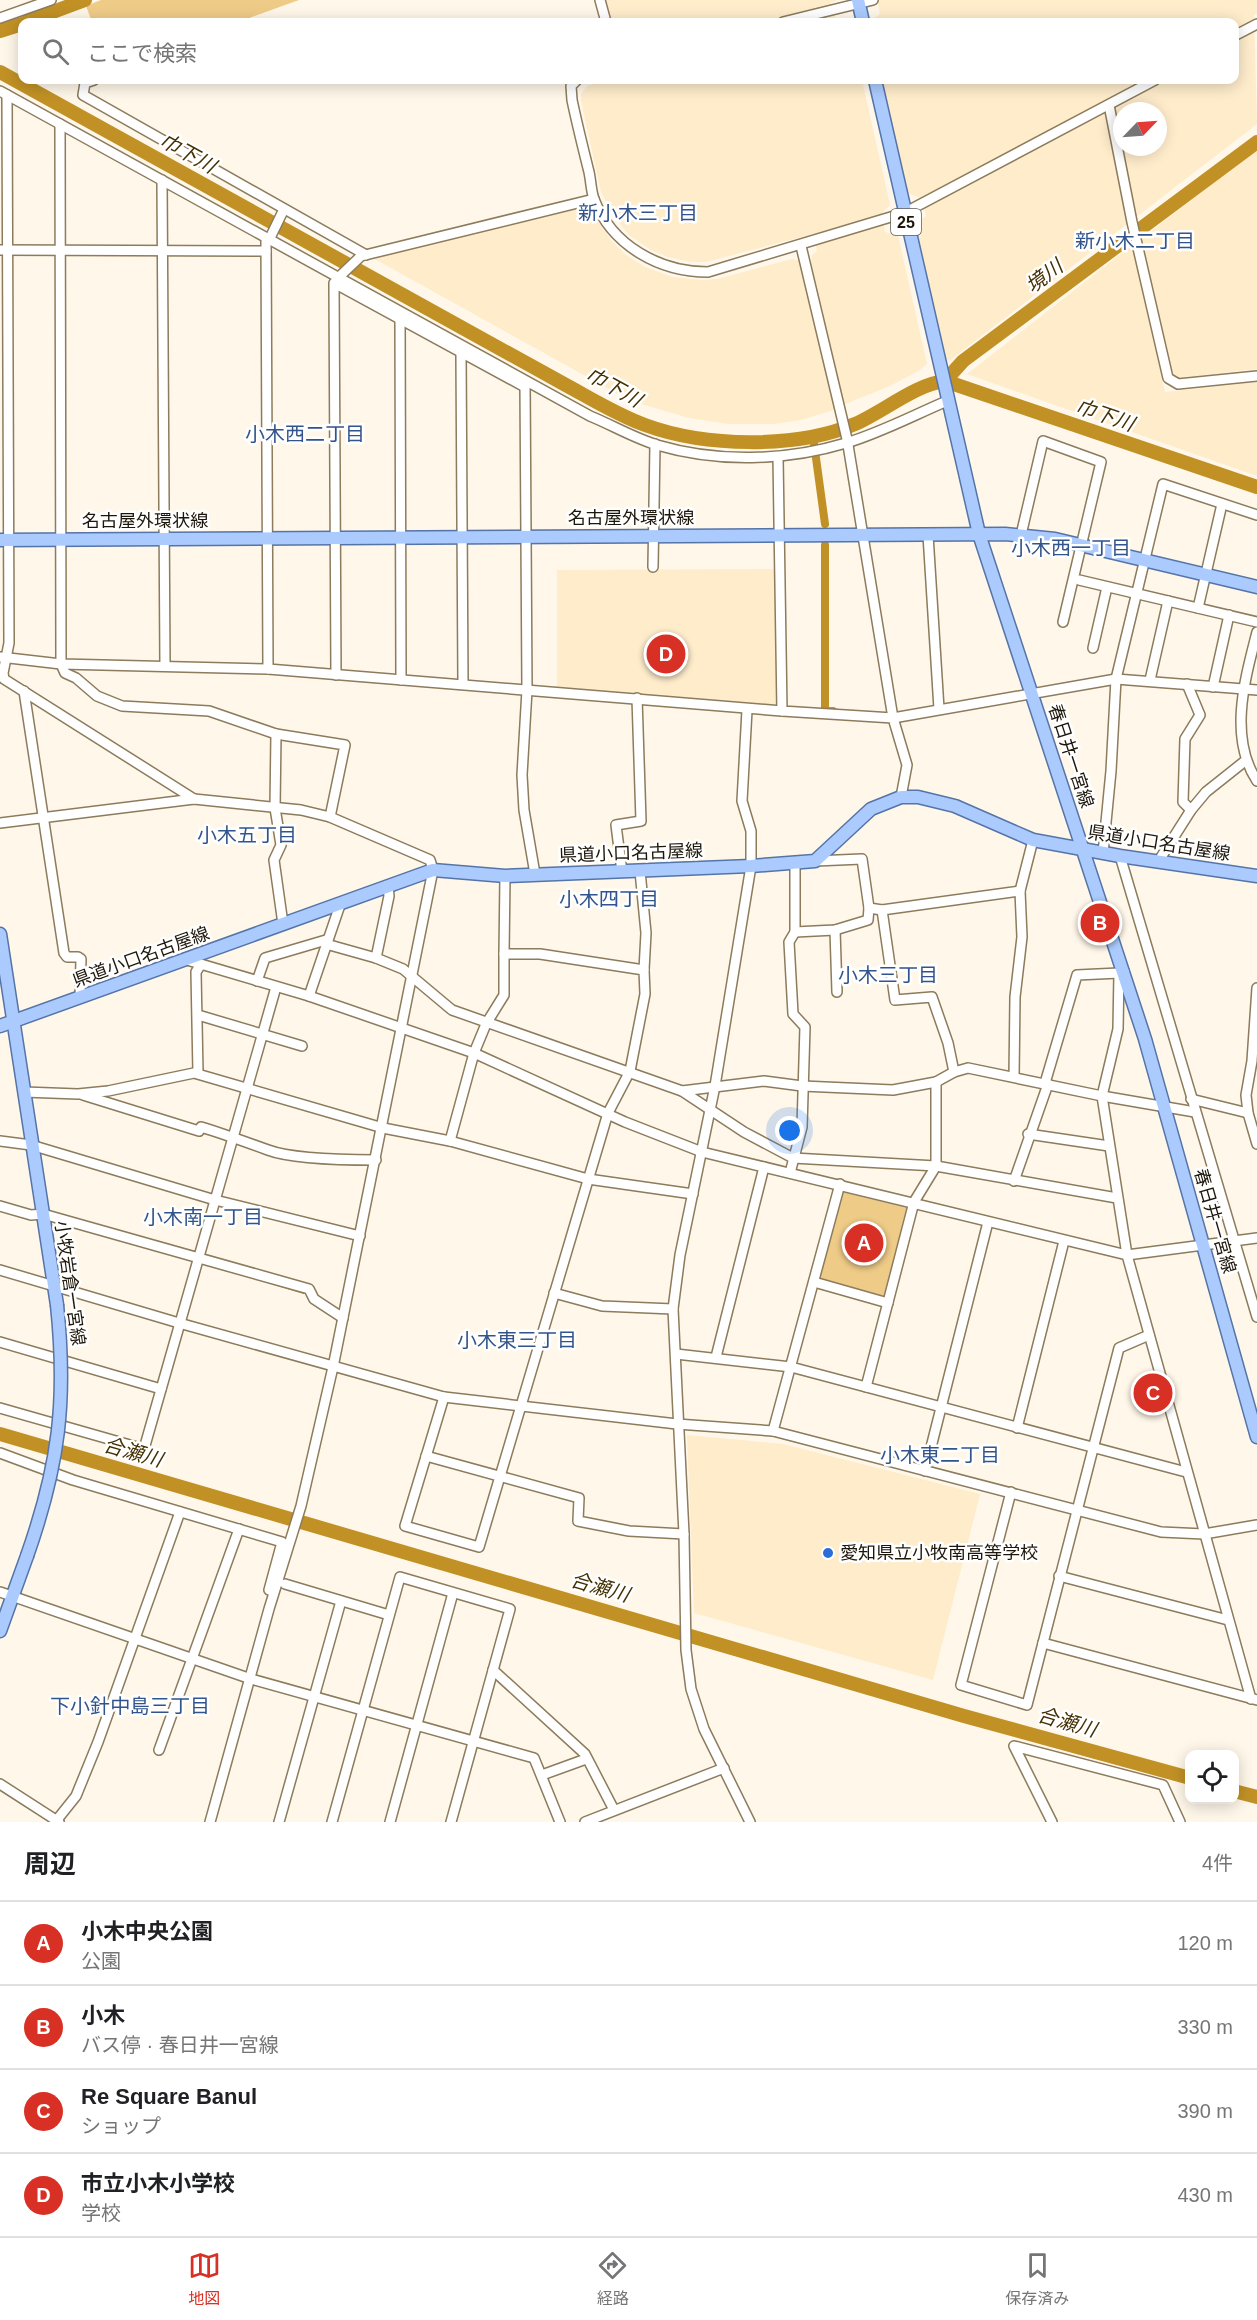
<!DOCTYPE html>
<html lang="ja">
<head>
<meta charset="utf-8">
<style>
  :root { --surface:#fff; --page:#f2f2f2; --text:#202124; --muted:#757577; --line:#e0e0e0; --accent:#d93025 }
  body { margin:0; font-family:Helvetica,"Noto Sans JP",sans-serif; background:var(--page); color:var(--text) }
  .controls { position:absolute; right:18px; bottom:18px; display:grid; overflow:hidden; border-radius:12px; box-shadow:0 3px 15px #0003 }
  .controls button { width:54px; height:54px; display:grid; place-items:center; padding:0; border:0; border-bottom:2px solid var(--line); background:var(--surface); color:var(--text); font:30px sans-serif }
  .compass { position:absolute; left:1113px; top:102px; width:54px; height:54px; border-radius:50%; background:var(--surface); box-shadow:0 3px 15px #0003; rotate:65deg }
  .you { position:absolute; left:790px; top:1131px; width:21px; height:21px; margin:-15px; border:4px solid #fff; border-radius:50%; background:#1a73e8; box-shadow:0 0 0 9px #1a73e833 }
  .badge { display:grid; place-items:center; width:39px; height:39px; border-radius:50%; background:var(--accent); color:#fff; font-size:20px; font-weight:700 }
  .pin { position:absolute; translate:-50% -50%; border:3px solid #fff; box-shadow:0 2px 6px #0006 }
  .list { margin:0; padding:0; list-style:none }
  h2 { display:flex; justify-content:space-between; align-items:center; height:78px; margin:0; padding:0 24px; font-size:26px }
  h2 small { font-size:20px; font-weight:400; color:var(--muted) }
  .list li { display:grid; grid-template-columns:39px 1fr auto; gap:18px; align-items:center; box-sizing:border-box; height:84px; padding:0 24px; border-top:2px solid var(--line) }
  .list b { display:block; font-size:22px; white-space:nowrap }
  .list p { margin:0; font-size:20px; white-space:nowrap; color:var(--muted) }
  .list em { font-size:20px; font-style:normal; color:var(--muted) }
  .icon { flex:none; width:33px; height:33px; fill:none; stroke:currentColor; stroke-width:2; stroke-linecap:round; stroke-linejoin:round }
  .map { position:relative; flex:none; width:1257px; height:1822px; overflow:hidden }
  .search { position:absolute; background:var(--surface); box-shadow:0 3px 15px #0003; left:18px; right:18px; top:18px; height:66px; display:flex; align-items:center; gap:15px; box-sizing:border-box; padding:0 21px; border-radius:12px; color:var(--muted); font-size:22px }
  .sheet { height:414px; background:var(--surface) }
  nav { display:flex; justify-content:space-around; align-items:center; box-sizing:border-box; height:84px; border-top:2px solid var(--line); background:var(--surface); font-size:16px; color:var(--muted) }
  nav a { display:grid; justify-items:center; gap:3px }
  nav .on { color:var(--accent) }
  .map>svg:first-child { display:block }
  .built { fill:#feeccb; fill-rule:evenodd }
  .green { fill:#efcb88 }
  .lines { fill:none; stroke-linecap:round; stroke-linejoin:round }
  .stream { stroke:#c19125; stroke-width:2 }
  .canal { stroke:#c19125; stroke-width:8 }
  .river { stroke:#c19125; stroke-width:14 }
  .minor-casing { stroke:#8c7b5c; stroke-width:12 }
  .major-casing { stroke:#5574a7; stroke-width:15 }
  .minor { stroke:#fff; stroke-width:9 }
  .major { stroke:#abcafd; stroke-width:12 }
  .major-bridge-casing { stroke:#5574a7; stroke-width:15; stroke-linecap:butt }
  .major-bridge { stroke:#abcafd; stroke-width:12 }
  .poi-dot { fill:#2a6dd9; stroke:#fff; stroke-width:2 }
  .labels { text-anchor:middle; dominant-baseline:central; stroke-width:5; stroke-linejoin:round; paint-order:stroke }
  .shield { fill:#fff; stroke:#615c54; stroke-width:1.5 }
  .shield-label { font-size:16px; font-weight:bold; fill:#1d160a }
  .street-label { font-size:18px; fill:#1d160a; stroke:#fff }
  .poi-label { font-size:18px; fill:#1d160a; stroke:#fff; text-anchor:start }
  .water-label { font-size:20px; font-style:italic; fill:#443003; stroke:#fff }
  .neighbourhood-label { font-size:20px; fill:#32548c; stroke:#fff }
</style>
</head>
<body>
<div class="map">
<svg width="1257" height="1822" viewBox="0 0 1257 1822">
  <rect width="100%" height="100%" fill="#fff7e9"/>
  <g class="built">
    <path d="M 604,0 L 837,0 L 831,3 L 836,20 L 848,22 L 610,22 Z"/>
    <path d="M 877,0 L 1257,0 L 1257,13 L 1254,15 L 1257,124 L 949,361 L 946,359 L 916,229 L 919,221 L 926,216 L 921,198 L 907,193 L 881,80 L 1234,80 L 1234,22 L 870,22 L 880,14 ZM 1122,111 L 1158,111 L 1158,147 L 1122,147 Z"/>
    <path d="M 608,80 L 862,80 L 890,205 L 881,214 L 885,232 L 898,236 L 927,364 L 918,371 L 892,385 L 843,405 L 811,263 L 812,255 L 817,251 L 813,234 L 706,262 L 691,262 L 668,257 L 651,250 L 629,235 L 615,218 L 601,192 L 581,101 L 581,94 L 587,86 Z"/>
    <path d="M 1257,149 L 1257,369 L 1178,378 L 1173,376 L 1169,371 L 1140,240 Z"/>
    <path d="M 582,208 L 591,212 L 611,240 L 626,255 L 645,267 L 672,277 L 701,280 L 717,279 L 792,259 L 800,261 L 837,409 L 801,420 L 773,424 L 729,424 L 689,418 L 645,405 L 627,399 L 371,257 Z"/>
    <path d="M 1132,245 L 1165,392 L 1257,382 L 1257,476 L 967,374 Z"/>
    <path d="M 775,569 L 777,705 L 557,687 L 557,570 Z"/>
    <path d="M 687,1435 L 783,1444 L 980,1494 L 933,1680 L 694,1613 Z"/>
  </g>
  <g class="green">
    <path d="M 101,0 L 299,0 L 238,22 L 92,22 L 86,6 Z"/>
    <path d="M 843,1189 L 907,1206 L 884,1296 L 820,1279 Z"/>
  </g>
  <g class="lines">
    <g class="stream">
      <path d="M 0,21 L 2,31"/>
      <path d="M 255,1278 L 304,1293"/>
    </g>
    <g class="canal">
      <path d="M 813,436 L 825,524"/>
      <path d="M 825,545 L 825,711 L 833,711"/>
    </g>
    <g class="river">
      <path d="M 26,22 L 85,0"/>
      <path d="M 0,31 L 22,24"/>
      <path d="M 0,72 L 564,384 C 590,398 617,415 645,425 C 705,447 796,449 855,424 C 883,412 916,384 945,381 L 1257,487"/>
      <path d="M 945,381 L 963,361 L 1257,142"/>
      <path d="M 0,1434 L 964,1716 L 1190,1778"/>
      <path d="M 1234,1791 L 1257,1797"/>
    </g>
    <g class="minor-casing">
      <g id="minor">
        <path d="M 600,0 L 606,22"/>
        <path d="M 0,18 L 51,0"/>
        <path d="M 783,22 L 873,0"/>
        <path d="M 1234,36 L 1257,24"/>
        <path d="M 94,80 L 85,83 L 83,95 L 366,255"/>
        <path d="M 577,80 L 571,86 L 572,100 C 577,124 583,148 589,172 C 591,181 591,191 594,199 C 612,246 660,272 708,272 L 904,213 L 1155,80"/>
        <path d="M 0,91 L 590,416 C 612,425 634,438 657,445 C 718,463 786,461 846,443 C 880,433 914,415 947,401"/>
        <path d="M 7,95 L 9,643 L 3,673 L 4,679 L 194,799"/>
        <path d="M 1109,105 L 1132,222 L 1168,378 L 1178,384 L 1257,376"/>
        <path d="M 60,124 L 61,664 L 65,673 L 76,678 L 97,696 L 122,706 L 209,711 L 276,734 L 345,745 L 330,817"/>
        <path d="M 162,180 L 165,666"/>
        <path d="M 801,246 L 847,439 L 893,718 L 1116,679 L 1257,690"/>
        <path d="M 0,250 L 266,251"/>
        <path d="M 339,277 L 361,256 L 594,199"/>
        <path d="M 400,314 L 401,680"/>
        <path d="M 461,353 L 463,684"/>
        <path d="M 525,383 L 527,690 L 522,775 L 524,810 L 535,874"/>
        <path d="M 778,457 L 782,711 L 893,718 L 907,765 L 901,797"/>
        <path d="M 928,535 L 939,709"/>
        <path d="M 1021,535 L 1043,441 L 1101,462 L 1063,622"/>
        <path d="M 653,567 L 655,444"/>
        <path d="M 1079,580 L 1257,622"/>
        <path d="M 1198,608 L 1222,504"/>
        <path d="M 1257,632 C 1245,679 1228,737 1257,781"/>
        <path d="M 1093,648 L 1107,587"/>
        <path d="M 0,657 L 61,664 L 268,669 L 782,711"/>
        <path d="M 268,669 L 266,241 L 270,238 L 284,209"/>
        <path d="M 336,675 L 334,283 L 525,387"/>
        <path d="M 1150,680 L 1168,601"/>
        <path d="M 1187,684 L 1200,715 L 1185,739 L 1183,802 L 1191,810"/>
        <path d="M 1213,687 L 1229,615"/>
        <path d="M 24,691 L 64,953 L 67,957 L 78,957 L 81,959 L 80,998"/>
        <path d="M 747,710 L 742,801 L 751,831 L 751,866 L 715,1086 L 680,1255 L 673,1309 L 684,1534 L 686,1650 L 691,1689 L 704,1729 L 750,1822"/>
        <path d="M 276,734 L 275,808 L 281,845 L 274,860 L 283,924"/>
        <path d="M 0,823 L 194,799 L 301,810 L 330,817 L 430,860 L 433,870 L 333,1367 L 301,1506 L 269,1609 L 210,1822"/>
        <path d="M 1103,853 L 1111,771 L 1116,679 L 1163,484 L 1257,515"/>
        <path d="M 1120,856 L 1257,1317"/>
        <path d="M 815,861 L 862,859 L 869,908"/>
        <path d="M 1158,862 L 1191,810 L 1206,792 L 1245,761"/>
        <path d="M 640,871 L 646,933 L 644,970"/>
        <path d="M 622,872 L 616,825 L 641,821 L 637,698"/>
        <path d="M 835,930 L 837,992"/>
        <path d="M 795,932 L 835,930 L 868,920 L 869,908 L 882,910"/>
        <path d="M 326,944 L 376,958 L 403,969 L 452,1010 L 682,1091 L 744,1132 L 793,1158 L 936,1166 L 1117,1198"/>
        <path d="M 376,958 L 389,896 L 388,886"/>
        <path d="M 187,960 L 309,996 L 474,1053 L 625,1122 L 702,1152 L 1127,1255 L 1257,1238"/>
        <path d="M 1124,971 L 1119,973 L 1118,1029 L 1102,1096 L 1127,1255 L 1251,1699"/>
        <path d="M 257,981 L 265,958 L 326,940"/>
        <path d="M 1257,988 L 1252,1061 L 1246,1095 L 1248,1113 L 1257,1144"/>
        <path d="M 309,996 L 340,905"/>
        <path d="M 198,1015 L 302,1046"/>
        <path d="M 954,1072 L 948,1043 L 932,997 L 895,1000 L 882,910 L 1020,891"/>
        <path d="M 198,1073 L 196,972 L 201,964"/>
        <path d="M 1014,1077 L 1015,997 L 1022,937 L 1020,891 L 1033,840"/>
        <path d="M 1045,1083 L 1077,975 L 1119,973"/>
        <path d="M 682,1091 L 764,1081 L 802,1086 L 893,1090 L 936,1082 L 954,1072 L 968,1068 L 1102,1096 L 1195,1112"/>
        <path d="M 24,1092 L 78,1094 L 108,1091 L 194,1073 L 383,1128 L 450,1141 L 588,1179 L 693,1194"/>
        <path d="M 83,1095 L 199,1131 L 201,1127 C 224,1134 246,1142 268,1150 C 292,1159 349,1160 376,1160"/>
        <path d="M 1191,1099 L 1248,1113"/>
        <path d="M 1028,1134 L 1109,1146"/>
        <path d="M 0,1141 L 31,1145 L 215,1200 L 360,1236"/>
        <path d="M 450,1141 L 474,1053 L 486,1024 L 504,995 L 504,954"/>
        <path d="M 790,1173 L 802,1127 L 805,1027 L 793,1014 L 789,942 L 795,932 L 795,863"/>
        <path d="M 1014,1181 L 1048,1084"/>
        <path d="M 0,1206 L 31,1215 L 43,1214 L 309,1289 L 314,1299 L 343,1318"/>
        <path d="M 0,1270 L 179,1323 L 444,1397 L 677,1424 L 773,1431 L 1161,1532 L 1204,1534 L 1257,1525"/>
        <path d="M 814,1282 L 888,1303"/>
        <path d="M 554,1293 L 602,1306 L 673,1309"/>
        <path d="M 0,1342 L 161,1389"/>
        <path d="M 676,1354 L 791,1367 L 1186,1472"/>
        <path d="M 716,1357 L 764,1167"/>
        <path d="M 866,1387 L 914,1202 L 936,1166 L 936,1082"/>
        <path d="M 444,1397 L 405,1526 L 479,1547 L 608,1113 L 630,1071 L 645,994 L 644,970 L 540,954 L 504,954 L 505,876"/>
        <path d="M 0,1408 L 144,1449 L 276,987"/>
        <path d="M 1017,1428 L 1064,1241"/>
        <path d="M 773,1431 L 840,1184"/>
        <path d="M 0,1453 L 73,1480 L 282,1542 L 269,1590"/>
        <path d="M 426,1456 L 579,1498 L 578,1521 L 629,1531 L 684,1534"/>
        <path d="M 925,1471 L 988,1222"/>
        <path d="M 1011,1492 L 961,1685 L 1027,1705 L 1119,1348 L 1149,1335"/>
        <path d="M 1059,1576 L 1228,1620"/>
        <path d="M 285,1584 L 389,1615"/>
        <path d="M 0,1592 L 251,1679 L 534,1758 L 560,1822"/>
        <path d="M 1043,1643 L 1257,1700"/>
        <path d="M 493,1670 L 585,1754 L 614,1810"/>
        <path d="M 159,1750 L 239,1529"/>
        <path d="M 542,1775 L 586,1759"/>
        <path d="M 0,1784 L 59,1822"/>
        <path d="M 56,1821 L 76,1796 L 98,1742 L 180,1512"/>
        <path d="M 279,1822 L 341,1601"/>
        <path d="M 332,1822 L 400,1577 L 510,1609 L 451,1822"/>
        <path d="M 390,1822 L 453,1593"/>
        <path d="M 585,1822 L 724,1768"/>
        <path d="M 1052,1822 L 1014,1746 L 1163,1785 L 1180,1822"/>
      </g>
    </g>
    <g class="major-casing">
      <g id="major">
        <path d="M 858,0 L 863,22"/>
        <path d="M 875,80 L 979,534 L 1145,1039 L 1257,1437"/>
        <path d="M 0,540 L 1005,534 L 1055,539 L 1257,587"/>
        <path d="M 0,934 L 57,1305"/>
        <path d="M 0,1026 L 433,870 L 505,876 L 751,866 L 815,861 L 871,809 L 901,797 L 918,797 L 955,806 L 1033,840 L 1120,856 L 1257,876"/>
        <path d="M 0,1631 L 27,1556"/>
      </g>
    </g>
    <use href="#minor" class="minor"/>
    <use href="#major" class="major"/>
    <g class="major-bridge-casing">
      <path id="major-bridge" d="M 27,1556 C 59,1465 67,1401 57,1305"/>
    </g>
    <use href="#major-bridge" class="major-bridge"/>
  </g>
  <circle class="poi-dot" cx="828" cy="1553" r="6"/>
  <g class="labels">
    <rect class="shield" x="891" y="209" width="30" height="26" rx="4.5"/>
    <g class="shield-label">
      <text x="906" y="222">25</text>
    </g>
    <g class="street-label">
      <text x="631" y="518">名古屋外環状線</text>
      <text x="145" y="521">名古屋外環状線</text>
      <text transform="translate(1071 756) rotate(72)">春日井一宮線</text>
      <text transform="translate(1159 843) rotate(9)">県道小口名古屋線</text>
      <text transform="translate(631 853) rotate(-2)">県道小口名古屋線</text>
      <text transform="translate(141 957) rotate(-20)">県道小口名古屋線</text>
      <text transform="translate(1215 1221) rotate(74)">春日井一宮線</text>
      <text transform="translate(70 1283) rotate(82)">小牧岩倉一宮線</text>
    </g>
    <g class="poi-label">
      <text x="840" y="1553">愛知県立小牧南高等学校</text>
    </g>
    <g class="water-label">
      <text transform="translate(188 153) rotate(29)">巾下川</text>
      <text transform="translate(1044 276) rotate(-37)">境川</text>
      <text transform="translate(614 387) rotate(29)">巾下川</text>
      <text transform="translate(1105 415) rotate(19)">巾下川</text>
      <text transform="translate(133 1452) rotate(16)">合瀬川</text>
      <text transform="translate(600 1587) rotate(16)">合瀬川</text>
      <text transform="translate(1067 1722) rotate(16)">合瀬川</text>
    </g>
    <g class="neighbourhood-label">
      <text x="638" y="213">新小木三丁目</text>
      <text x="1135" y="241">新小木二丁目</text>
      <text x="305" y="434">小木西二丁目</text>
      <text x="1071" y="548">小木西一丁目</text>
      <text x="247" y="835">小木五丁目</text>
      <text x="609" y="899">小木四丁目</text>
      <text x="888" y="975">小木三丁目</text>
      <text x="203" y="1217">小木南一丁目</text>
      <text x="517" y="1340">小木東三丁目</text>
      <text x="940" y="1455">小木東二丁目</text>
      <text x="130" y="1706">下小針中島三丁目</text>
    </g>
  </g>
</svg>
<div class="controls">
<button><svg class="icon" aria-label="locate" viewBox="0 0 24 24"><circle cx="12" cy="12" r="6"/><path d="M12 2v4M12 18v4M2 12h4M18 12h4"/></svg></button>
</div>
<svg class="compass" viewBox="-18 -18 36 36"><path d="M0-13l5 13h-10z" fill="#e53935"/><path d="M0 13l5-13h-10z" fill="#757577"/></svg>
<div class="you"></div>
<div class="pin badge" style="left:864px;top:1243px">A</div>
<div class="pin badge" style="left:1100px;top:923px">B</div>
<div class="pin badge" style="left:1153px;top:1393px">C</div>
<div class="pin badge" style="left:666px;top:654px">D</div>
<div class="search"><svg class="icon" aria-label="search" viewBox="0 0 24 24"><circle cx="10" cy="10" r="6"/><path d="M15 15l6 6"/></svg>ここで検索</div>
</div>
<section class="sheet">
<h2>周辺<small>4件</small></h2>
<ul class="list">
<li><span class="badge">A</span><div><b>小木中央公園</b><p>公園</p></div><em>120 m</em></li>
<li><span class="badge">B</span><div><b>小木</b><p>バス停 · 春日井一宮線</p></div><em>330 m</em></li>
<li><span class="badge">C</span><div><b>Re Square Banul</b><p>ショップ</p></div><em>390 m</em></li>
<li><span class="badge">D</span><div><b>市立小木小学校</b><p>学校</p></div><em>430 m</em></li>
</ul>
</section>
<nav>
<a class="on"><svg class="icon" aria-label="map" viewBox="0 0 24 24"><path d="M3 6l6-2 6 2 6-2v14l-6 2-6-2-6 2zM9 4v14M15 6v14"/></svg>地図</a>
<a><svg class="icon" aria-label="directions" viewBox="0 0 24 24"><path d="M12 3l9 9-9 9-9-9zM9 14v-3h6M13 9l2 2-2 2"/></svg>経路</a>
<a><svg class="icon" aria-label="saved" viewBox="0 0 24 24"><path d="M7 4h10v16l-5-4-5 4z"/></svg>保存済み</a>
</nav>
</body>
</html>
